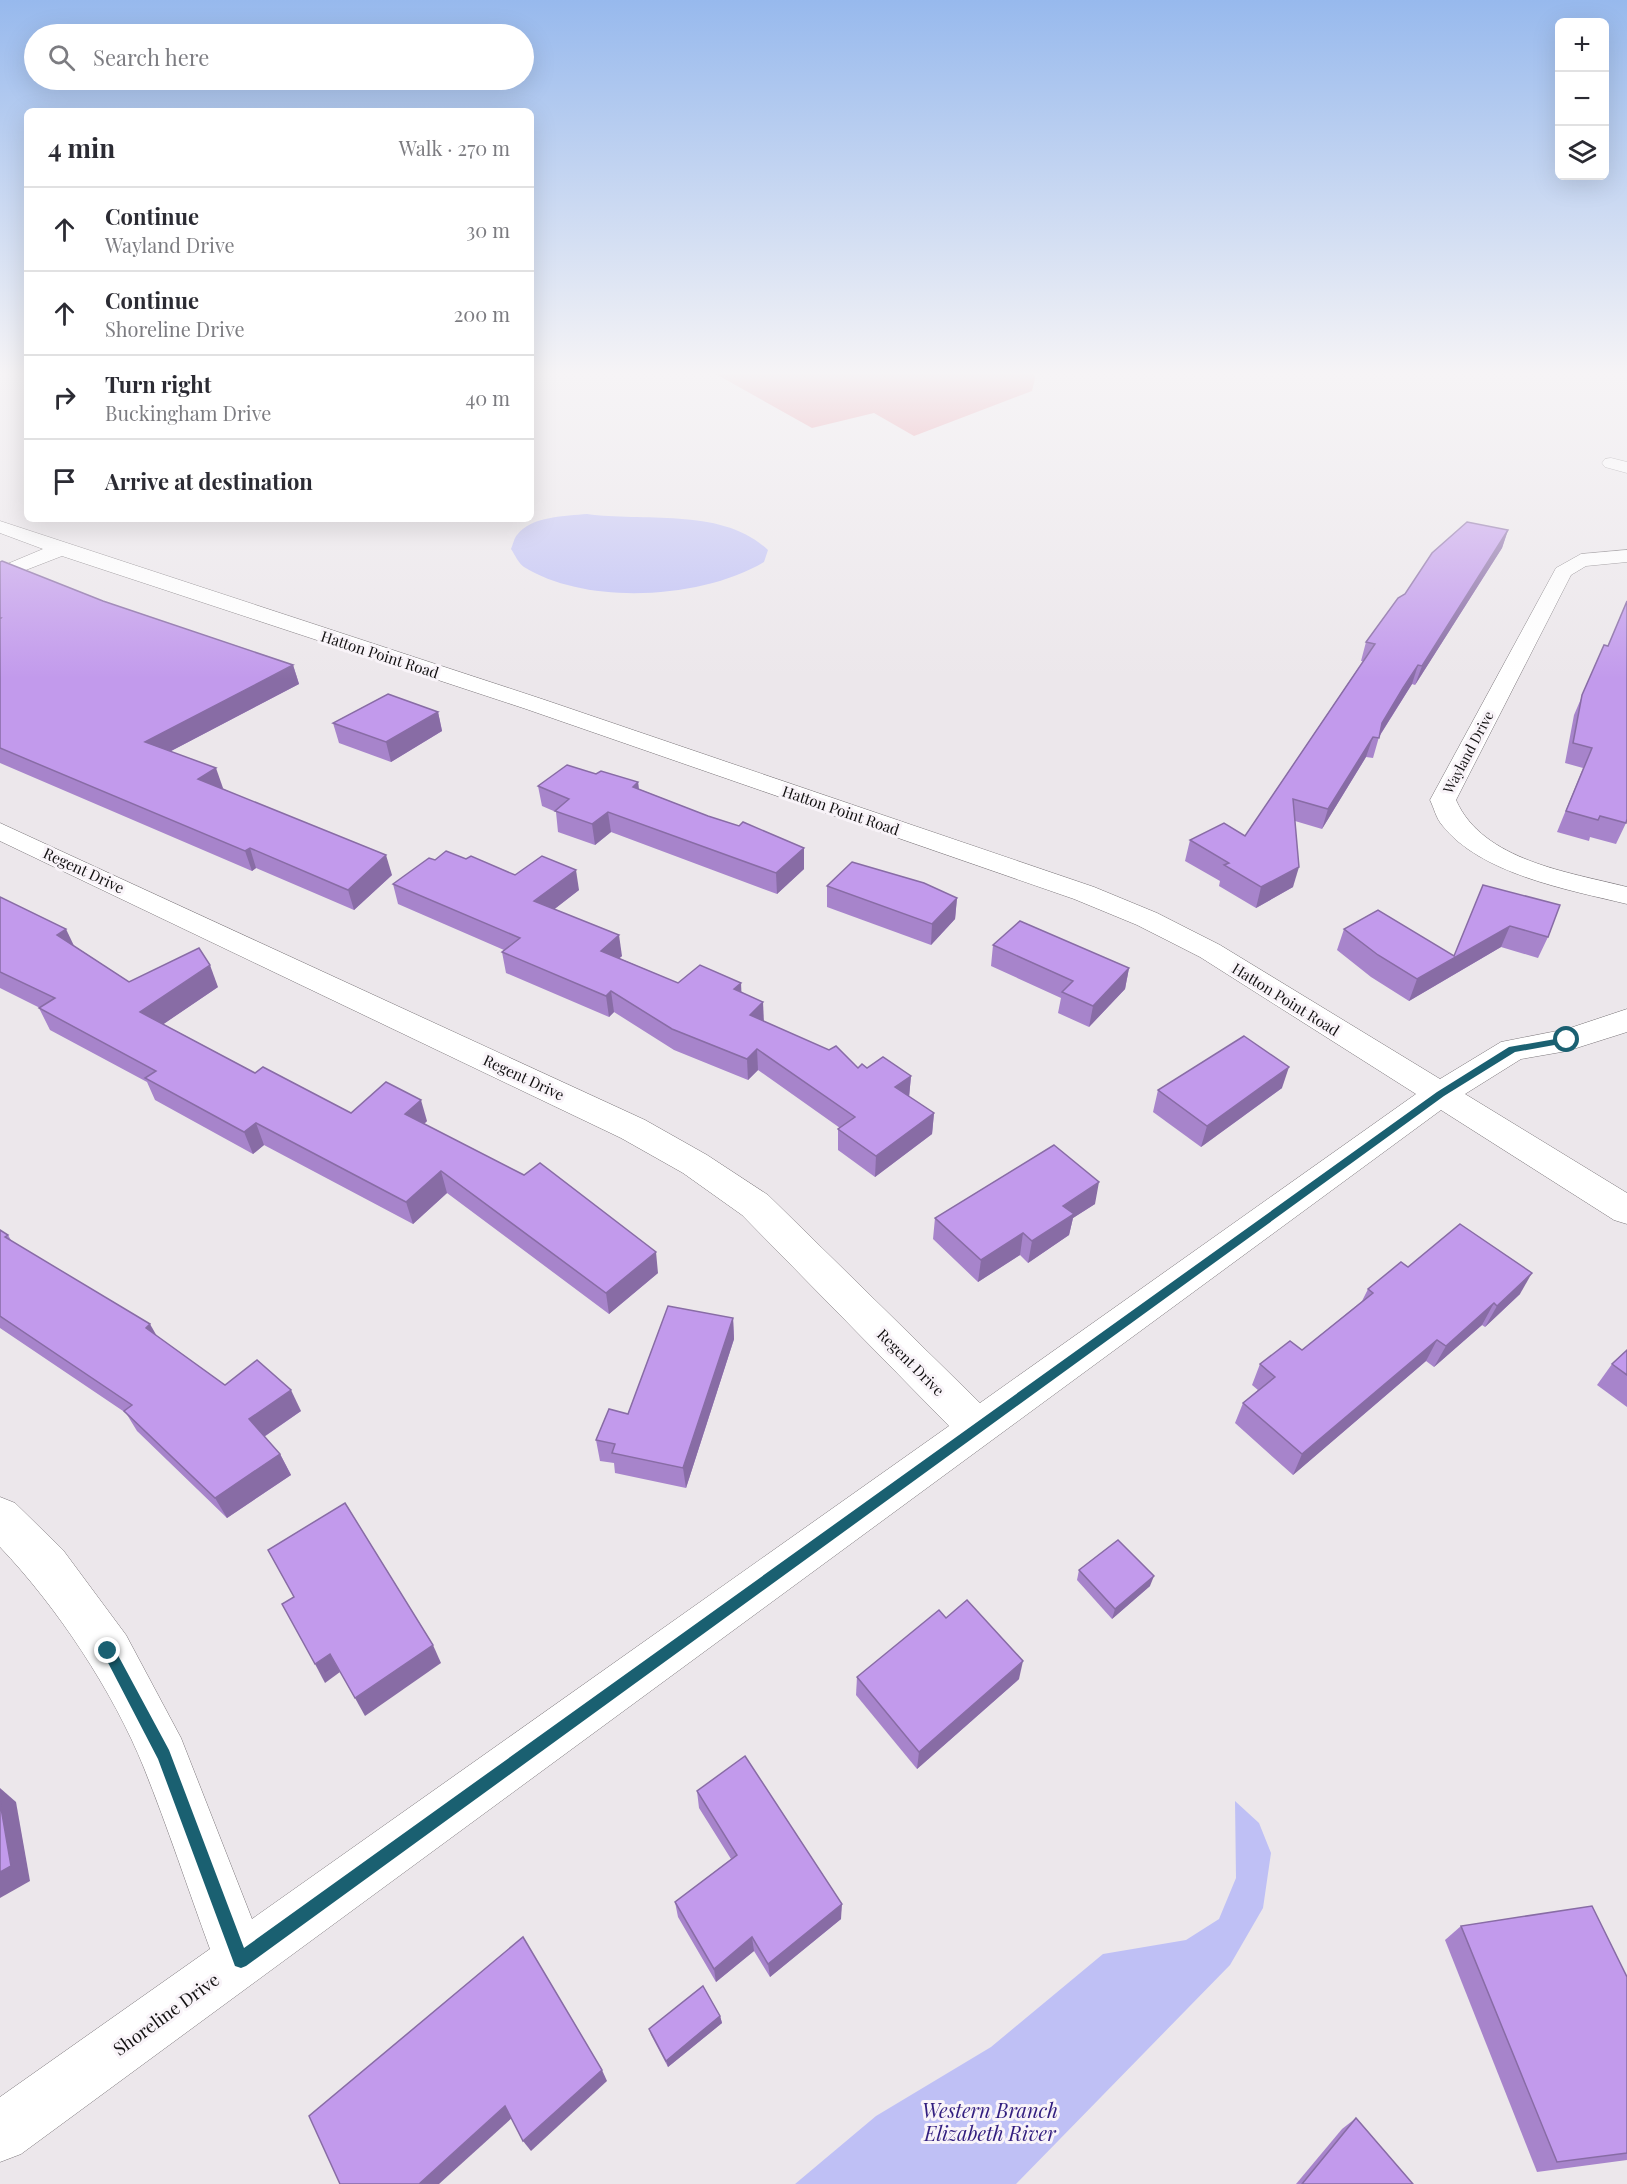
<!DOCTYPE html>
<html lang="en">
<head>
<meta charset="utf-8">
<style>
  :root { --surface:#fff; --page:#f7f7f7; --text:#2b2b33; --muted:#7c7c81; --line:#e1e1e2 }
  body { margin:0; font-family:"Playfair Display",serif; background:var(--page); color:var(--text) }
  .controls { position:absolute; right:18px; top:18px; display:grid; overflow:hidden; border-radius:9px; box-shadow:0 6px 24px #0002 }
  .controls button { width:54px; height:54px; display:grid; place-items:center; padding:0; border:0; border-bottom:2px solid var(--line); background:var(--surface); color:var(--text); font:30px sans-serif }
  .stop { position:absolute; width:18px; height:18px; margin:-14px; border:4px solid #1a6071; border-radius:50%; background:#fff }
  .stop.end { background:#1a6071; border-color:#fff; box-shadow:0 2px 6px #0008 }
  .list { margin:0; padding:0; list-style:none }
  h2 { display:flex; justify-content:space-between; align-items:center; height:78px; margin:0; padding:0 24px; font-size:26px }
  h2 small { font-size:20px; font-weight:400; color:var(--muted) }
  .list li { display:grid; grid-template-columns:39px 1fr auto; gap:18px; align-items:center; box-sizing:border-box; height:84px; padding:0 24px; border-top:2px solid var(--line) }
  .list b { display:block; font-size:22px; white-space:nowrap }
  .list p { margin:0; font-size:20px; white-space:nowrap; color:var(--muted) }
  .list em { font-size:20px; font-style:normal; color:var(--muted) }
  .icon { flex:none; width:33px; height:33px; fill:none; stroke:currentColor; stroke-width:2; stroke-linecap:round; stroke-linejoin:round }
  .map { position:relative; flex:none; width:1627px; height:2184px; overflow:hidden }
  .search { position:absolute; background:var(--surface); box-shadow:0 6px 24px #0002; left:24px; top:24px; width:510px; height:66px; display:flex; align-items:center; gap:15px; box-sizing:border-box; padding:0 21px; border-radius:33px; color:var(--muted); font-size:22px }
  .panel { position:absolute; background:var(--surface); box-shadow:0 6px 24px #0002; left:24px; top:108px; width:510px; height:414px; border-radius:9px }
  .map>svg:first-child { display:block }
  .forest { fill:#e98591 }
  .water { fill:#bfc0f5 }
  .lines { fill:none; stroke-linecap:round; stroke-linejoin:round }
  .minor-casing { stroke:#7a7579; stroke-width:1 }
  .minor { fill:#fff; fill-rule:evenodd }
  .wall { fill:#a784cb }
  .shaded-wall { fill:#886ca5 }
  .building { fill:#c29aec; stroke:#886ca5; stroke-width:1.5 }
  .route { fill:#1a6071 }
  .labels { text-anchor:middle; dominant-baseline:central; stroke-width:6; stroke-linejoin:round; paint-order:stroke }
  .far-street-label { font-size:14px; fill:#121011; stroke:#f9f4f9 }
  .street-label { font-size:15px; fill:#121011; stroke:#f9f4f9 }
  .near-street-label { font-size:18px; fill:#121011; stroke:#f9f4f9 }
  .near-water-label { font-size:20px; font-style:italic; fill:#321e7f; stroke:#f9f4f9 }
</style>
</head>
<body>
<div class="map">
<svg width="1627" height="2184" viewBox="0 0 1627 2184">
  <rect width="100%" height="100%" fill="#ece7eb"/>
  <path class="forest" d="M 714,373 L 1033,373 L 1035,378 L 1032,391 L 914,436 L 874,413 L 812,428 Z"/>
  <g class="water">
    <path d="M 587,514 C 644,522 723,507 768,550 L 764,562 C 702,599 587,606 524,567 C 519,564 515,555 511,549 C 513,545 514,538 517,535 C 531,516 566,516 587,514 Z"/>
    <path d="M 1235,1801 L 1259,1823 L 1271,1853 L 1263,1908 L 1230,1965 L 1016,2184 L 795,2184 L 876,2116 L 991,2047 L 1103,1954 L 1186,1940 L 1219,1919 L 1236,1878 Z"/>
  </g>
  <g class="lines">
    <g class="minor-casing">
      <g id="minor">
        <path d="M 1611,458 L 1627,462 L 1627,473 L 1605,467 L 1602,463 L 1605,459 Z"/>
        <path d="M 0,521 L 542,699 L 1094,887 L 1157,913 L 1220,945 L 1440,1079 L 1501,1042 L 1567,1029 L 1627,1009 L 1627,1032 L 1567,1051 L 1521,1059 L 1465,1094 L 1627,1193 L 1627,1224 L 1614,1220 L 1441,1110 L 21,2154 L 0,2162 L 0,2097 L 210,1949 C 188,1889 168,1828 144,1768 C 113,1691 57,1607 0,1547 L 0,1497 L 15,1503 L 63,1550 L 126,1635 L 181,1738 L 252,1919 L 949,1426 L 742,1215 L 683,1173 L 621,1138 L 0,841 L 0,823 L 645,1120 L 707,1155 L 768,1195 L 980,1403 L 1416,1094 L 1200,957 L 1137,925 L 1074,899 L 526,709 L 62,556 L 0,580 L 0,567 L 43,549 L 0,533 Z"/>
        <path d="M 1627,550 L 1627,562 L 1586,566 L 1571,575 L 1456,800 C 1483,861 1569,872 1627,887 L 1627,904 C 1569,890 1480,874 1442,825 C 1436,818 1434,808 1430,800 L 1556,568 L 1581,554 Z"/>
      </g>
    </g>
    <use href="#minor" class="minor"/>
  </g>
  <g class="wall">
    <path d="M 1508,530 L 1502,548 L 1415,685 L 1412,684 L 1379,737 L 1373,758 L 1366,757 L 1322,829 L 1295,821 L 1293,887 L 1256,908 L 1219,886 L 1220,881 L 1185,861 L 1190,840 L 1245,836 L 1363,661 L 1361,661 L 1366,642 Z"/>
    <path d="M 0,562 L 103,601 L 293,665 L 299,684 L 171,751 L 223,788 L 222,788 L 392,875 L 354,910 L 256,868 L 252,871 L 0,763 Z"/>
    <path d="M 1604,645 L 1626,823 L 1616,844 L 1590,837 L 1589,841 L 1557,832 L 1583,768 L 1565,763 L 1574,715 Z"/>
    <path d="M 438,712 L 442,731 L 391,762 L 339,743 L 333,723 Z"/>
    <path d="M 596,774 L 638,782 L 639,789 L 708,816 L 804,848 L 804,869 L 777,894 L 611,832 L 595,845 L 558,832 L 556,812 L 542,806 L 538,786 Z"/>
    <path d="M 435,860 L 515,875 L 579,890 L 554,909 L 622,956 L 619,958 L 678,983 L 741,983 L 741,992 L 764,1021 L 858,1068 L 867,1068 L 911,1076 L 909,1097 L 934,1113 L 932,1134 L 875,1177 L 838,1150 L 838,1129 L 840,1128 L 758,1070 L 748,1080 L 674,1050 L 614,1012 L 609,1017 L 506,973 L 502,952 L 504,950 L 398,904 L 393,884 Z"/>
    <path d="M 1483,885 L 1548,937 L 1538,958 L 1501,947 L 1409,1001 L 1371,977 L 1337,950 L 1344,929 L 1454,956 Z"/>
    <path d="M 827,886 L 957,898 L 955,919 L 931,945 L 827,907 Z"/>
    <path d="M 0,897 L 129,982 L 218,987 L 163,1024 L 255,1073 L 351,1113 L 427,1121 L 424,1124 L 658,1273 L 609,1314 L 447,1193 L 413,1224 L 264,1145 L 253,1154 L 155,1100 L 147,1082 L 50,1030 L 39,1008 L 40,1008 L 0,988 Z"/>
    <path d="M 993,945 L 1129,968 L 1125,989 L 1089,1027 L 1058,1013 L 1061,998 L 991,966 Z"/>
    <path d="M 1282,1088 L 1201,1147 L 1153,1112 L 1158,1090 Z"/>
    <path d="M 1095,1204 L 1073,1218 L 1069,1235 L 1028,1263 L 1020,1255 L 978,1282 L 933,1239 L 935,1218 Z"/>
    <path d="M 0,1230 L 8,1235 L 12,1242 L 157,1336 L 225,1385 L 301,1411 L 264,1437 L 280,1454 L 291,1475 L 227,1518 L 137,1431 L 126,1413 L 0,1328 Z"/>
    <path d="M 1408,1267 L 1520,1294 L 1485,1327 L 1482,1325 L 1434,1367 L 1426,1361 L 1293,1475 L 1235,1423 L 1243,1403 L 1258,1390 L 1252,1385 L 1260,1364 L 1302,1350 L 1362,1301 L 1368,1289 Z"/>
    <path d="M 733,1318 L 734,1339 L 686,1488 L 615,1473 L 614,1463 L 600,1461 L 596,1440 L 628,1414 Z"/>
    <path d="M 1627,1350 L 1627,1407 L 1597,1385 L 1612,1364 Z"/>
    <path d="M 1079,1570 L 1150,1586 L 1112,1619 L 1077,1580 Z"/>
    <path d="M 946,1618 L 1019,1679 L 917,1769 L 856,1695 L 857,1677 Z"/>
    <path d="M 697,1791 L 841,1919 L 770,1977 L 754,1951 L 716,1982 L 678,1917 L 675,1902 L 731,1859 L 699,1808 Z"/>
    <path d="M 1461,1926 L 1627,1977 L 1627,2160 L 1537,2172 L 1445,1940 Z"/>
    <path d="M 720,2016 L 722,2023 L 668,2067 L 651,2035 L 649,2029 Z"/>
    <path d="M 1356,2118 L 1413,2184 L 1296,2184 L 1342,2129 Z"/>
  </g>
  <g class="shaded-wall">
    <path d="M 1508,530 L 1502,548 L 1415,685 L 1422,666 Z"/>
    <path d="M 293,665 L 299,684 L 152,761 L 145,742 Z"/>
    <path d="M 1418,665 L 1412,684 L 1378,738 L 1382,723 Z"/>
    <path d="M 438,712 L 442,731 L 391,762 L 386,742 Z"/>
    <path d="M 1373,737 L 1366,757 L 1322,829 L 1328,809 Z"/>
    <path d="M 216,768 L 223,788 L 205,798 L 198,779 Z"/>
    <path d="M 638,782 L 640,803 L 633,787 Z"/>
    <path d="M 608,812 L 611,832 L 595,845 L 592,824 Z"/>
    <path d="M 250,848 L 256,868 L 252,871 L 245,851 Z"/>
    <path d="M 804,848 L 804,869 L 777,894 L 776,873 Z"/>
    <path d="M 386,855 L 392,875 L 354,910 L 348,890 Z"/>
    <path d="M 1299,867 L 1293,887 L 1256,908 L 1261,887 Z"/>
    <path d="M 576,870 L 579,890 L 538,922 L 534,901 Z"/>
    <path d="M 957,898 L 955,919 L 931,945 L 932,924 Z"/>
    <path d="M 1510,926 L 1501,947 L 1409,1001 L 1417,979 Z"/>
    <path d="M 66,929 L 76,950 L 57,935 Z"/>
    <path d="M 619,935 L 622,956 L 604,972 L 601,951 Z"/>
    <path d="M 210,965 L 218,987 L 149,1034 L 140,1012 Z"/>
    <path d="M 1129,968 L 1125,989 L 1089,1027 L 1093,1006 Z"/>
    <path d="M 741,983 L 742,1004 L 734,989 Z"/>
    <path d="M 611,991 L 614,1012 L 609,1017 L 606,996 Z"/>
    <path d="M 763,1002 L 764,1023 L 750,1015 Z"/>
    <path d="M 757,1049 L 758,1070 L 748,1080 L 747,1059 Z"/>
    <path d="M 1289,1067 L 1282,1088 L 1201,1147 L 1207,1126 Z"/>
    <path d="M 911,1076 L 909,1097 L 895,1087 Z"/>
    <path d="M 421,1100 L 427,1121 L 411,1135 L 405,1114 Z"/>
    <path d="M 934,1113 L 932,1134 L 875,1177 L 876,1156 Z"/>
    <path d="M 256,1123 L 264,1145 L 253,1154 L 244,1132 Z"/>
    <path d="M 441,1171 L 447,1193 L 413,1224 L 406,1202 Z"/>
    <path d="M 1099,1182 L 1095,1204 L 1073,1218 L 1069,1235 L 1028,1263 L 1032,1241 L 1063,1206 Z"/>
    <path d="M 1023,1233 L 1020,1255 L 978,1282 L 981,1260 Z"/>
    <path d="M 656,1252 L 658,1273 L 609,1314 L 606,1293 Z"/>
    <path d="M 1532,1273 L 1520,1294 L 1485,1327 L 1497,1306 Z"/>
    <path d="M 1494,1303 L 1482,1325 L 1434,1367 L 1446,1346 Z"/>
    <path d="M 733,1318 L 734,1339 L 686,1488 L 683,1468 Z"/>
    <path d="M 150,1324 L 162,1345 L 146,1328 Z"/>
    <path d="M 1437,1340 L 1426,1361 L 1293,1475 L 1302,1454 Z"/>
    <path d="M 291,1390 L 301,1411 L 259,1440 L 249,1419 Z"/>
    <path d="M 280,1454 L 291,1475 L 227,1518 L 215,1498 Z"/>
    <path d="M 1154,1576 L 1150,1586 L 1112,1619 L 1115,1609 Z"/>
    <path d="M 433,1645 L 441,1663 L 365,1716 L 355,1698 Z"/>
    <path d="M 330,1654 L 340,1672 L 325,1683 L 315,1664 Z"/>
    <path d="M 1023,1661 L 1019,1679 L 917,1769 L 919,1752 Z"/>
    <path d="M 0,1788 L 16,1802 L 30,1881 L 0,1898 Z"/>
    <path d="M 842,1904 L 841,1919 L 770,1977 L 768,1964 Z"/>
    <path d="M 752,1937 L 754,1951 L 716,1982 L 714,1969 Z"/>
    <path d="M 720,2016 L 722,2023 L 668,2067 L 666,2061 Z"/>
    <path d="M 602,2070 L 607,2081 L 531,2151 L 523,2141 Z"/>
    <path d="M 505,2106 L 513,2117 L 439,2184 L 419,2184 Z"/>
  </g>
  <g class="building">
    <path d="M 1467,522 L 1508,530 L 1422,666 L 1418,665 L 1403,688 L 1382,723 L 1379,738 L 1373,737 L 1328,809 L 1293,799 L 1299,867 L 1261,887 L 1224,865 L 1229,863 L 1190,840 L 1224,823 L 1245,836 L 1375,644 L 1366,642 L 1398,598 L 1405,594 L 1432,553 Z"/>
    <path d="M 2,561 L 103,601 L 293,665 L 145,742 L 216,768 L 198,779 L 386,855 L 348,890 L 250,848 L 245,851 L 0,748 L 0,619 L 1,618 L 0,618 L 0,562 Z"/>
    <path d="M 1627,601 L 1627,819 L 1626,823 L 1600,816 L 1598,820 L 1566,811 L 1592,748 L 1573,743 L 1582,695 L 1604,645 L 1608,646 Z"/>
    <path d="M 388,694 L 438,712 L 386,742 L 333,723 Z"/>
    <path d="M 567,765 L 596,774 L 601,771 L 638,782 L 633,787 L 708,816 L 739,826 L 743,822 L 804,848 L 776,873 L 608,812 L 592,824 L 555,811 L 569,799 L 538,786 Z"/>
    <path d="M 446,851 L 466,859 L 471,856 L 515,875 L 542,856 L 576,870 L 534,901 L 619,935 L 601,951 L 678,983 L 700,965 L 741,983 L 734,989 L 763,1002 L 750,1015 L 829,1050 L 836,1046 L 858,1068 L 862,1064 L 867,1068 L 883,1057 L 911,1076 L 895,1087 L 934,1113 L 876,1156 L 838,1129 L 855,1117 L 757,1049 L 747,1059 L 672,1029 L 611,991 L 606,996 L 502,952 L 520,938 L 393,884 L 429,858 L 435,860 Z"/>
    <path d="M 852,862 L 924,883 L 957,898 L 932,924 L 827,886 Z"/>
    <path d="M 1483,885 L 1560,905 L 1548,937 L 1510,926 L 1417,979 L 1378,955 L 1344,929 L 1378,910 L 1454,956 Z"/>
    <path d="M 0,897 L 66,929 L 57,935 L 129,982 L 199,948 L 210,965 L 140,1012 L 255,1073 L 263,1067 L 351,1113 L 386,1082 L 421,1100 L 405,1114 L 524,1175 L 540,1163 L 656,1252 L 606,1293 L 441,1171 L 406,1202 L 256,1123 L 244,1132 L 145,1078 L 156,1071 L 39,1008 L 55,998 L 0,972 Z"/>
    <path d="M 1020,921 L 1129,968 L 1093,1006 L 1062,992 L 1073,981 L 993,945 Z"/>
    <path d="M 1244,1036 L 1289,1067 L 1207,1126 L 1158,1090 Z"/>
    <path d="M 1054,1145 L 1099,1182 L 1063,1206 L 1074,1214 L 1032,1241 L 1023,1233 L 981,1260 L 935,1218 Z"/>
    <path d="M 1460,1224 L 1532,1273 L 1497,1306 L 1494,1303 L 1446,1346 L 1437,1340 L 1302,1454 L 1243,1403 L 1275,1377 L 1260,1364 L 1290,1341 L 1302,1350 L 1373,1293 L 1368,1289 L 1401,1262 L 1408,1267 Z"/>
    <path d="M 0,1230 L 8,1235 L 5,1237 L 150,1324 L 146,1328 L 225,1385 L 257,1360 L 291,1390 L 249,1419 L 280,1454 L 215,1498 L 124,1411 L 132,1405 L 0,1316 Z"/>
    <path d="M 668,1306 L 733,1318 L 683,1468 L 612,1453 L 615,1444 L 596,1440 L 609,1409 L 628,1414 Z"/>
    <path d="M 1627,1350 L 1627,1375 L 1612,1364 Z"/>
    <path d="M 345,1503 L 433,1645 L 355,1698 L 330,1654 L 315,1664 L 282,1604 L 294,1597 L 268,1550 Z"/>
    <path d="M 1118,1540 L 1154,1576 L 1115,1609 L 1079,1570 Z"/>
    <path d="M 967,1600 L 1023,1661 L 919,1752 L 857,1677 L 939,1610 L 946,1618 Z"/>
    <path d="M 745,1756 L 842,1904 L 768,1964 L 752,1937 L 714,1969 L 675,1902 L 737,1855 L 697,1791 Z"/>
    <path d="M 0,1802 L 11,1866 L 0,1872 Z"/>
    <path d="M 1592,1906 L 1627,1977 L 1627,2153 L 1557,2162 L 1461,1926 Z"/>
    <path d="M 523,1937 L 602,2070 L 523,2141 L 505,2106 L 419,2184 L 340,2184 L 309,2116 Z"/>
    <path d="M 703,1986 L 720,2016 L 666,2061 L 649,2029 Z"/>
    <path d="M 1356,2118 L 1413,2184 L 1302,2184 Z"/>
  </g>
  <linearGradient id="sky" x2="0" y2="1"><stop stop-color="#97b9ed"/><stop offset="0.55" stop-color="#f6f4f6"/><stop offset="1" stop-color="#f6f4f6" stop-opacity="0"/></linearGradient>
  <rect width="1627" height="679" fill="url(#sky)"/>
  <path class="route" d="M 1567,1037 L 1571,1038 L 1571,1042 L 1515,1052 L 1444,1096 L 246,1966 L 241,1968 L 235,1966 L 158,1759 L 104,1655 L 104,1646 L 113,1646 L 169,1750 L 244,1948 L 1437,1092 L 1509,1047 Z"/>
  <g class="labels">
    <g class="far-street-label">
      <text transform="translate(1468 752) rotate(-62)">Wayland Drive</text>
    </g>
    <g class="street-label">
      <text transform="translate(380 654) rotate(18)">Hatton Point Road</text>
      <text transform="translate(841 810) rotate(19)">Hatton Point Road</text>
      <text transform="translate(84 870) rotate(25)">Regent Drive</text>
      <text transform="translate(1286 999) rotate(32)">Hatton Point Road</text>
      <text transform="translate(524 1077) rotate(25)">Regent Drive</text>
      <text transform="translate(911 1362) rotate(45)">Regent Drive</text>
    </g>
    <g class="near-street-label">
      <text transform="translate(166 2014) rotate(-36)">Shoreline Drive</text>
    </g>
    <g class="near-water-label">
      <text x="990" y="2109">Western Branch<tspan x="990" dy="23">Elizabeth River</tspan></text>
    </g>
  </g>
</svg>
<div class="controls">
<button>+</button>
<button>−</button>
<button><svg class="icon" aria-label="layers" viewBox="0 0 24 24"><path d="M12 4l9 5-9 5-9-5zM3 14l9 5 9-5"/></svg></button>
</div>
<div class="stop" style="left:1567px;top:1040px"></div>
<div class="stop end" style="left:108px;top:1651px"></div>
<div class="search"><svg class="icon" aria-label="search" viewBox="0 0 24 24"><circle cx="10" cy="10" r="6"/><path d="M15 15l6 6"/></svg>Search here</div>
<section class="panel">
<h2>4 min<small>Walk · 270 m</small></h2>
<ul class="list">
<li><svg class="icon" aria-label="ahead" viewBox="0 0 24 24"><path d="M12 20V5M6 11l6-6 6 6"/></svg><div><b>Continue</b><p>Wayland Drive</p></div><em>30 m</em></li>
<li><svg class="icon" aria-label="ahead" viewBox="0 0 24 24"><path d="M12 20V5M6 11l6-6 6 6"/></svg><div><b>Continue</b><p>Shoreline Drive</p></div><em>200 m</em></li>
<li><svg class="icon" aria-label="right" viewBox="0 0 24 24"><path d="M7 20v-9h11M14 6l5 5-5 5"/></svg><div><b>Turn right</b><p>Buckingham Drive</p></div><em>40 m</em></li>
<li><svg class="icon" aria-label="arrive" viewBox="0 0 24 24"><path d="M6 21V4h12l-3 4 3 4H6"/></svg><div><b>Arrive at destination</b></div></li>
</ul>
</section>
</div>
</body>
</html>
